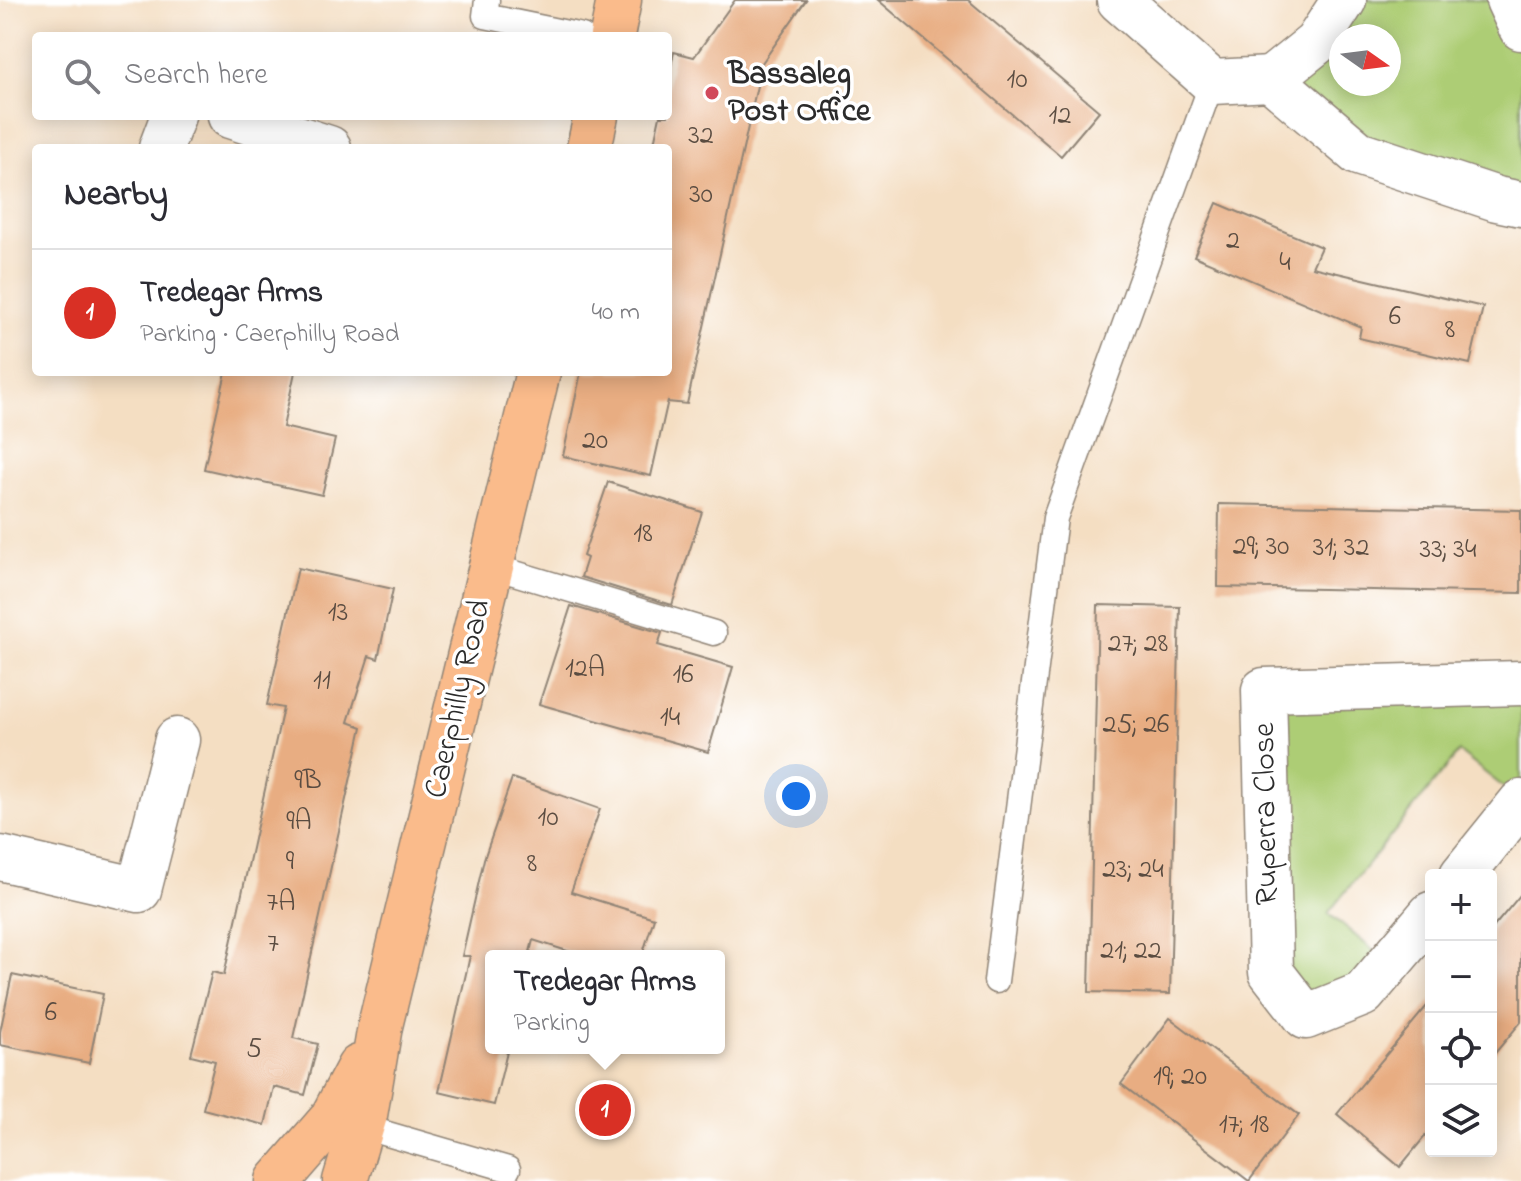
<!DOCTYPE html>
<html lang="en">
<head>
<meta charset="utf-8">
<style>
  :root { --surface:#fff; --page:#f7f7f7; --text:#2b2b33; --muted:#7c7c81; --line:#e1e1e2; --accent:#d93025 }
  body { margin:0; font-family:"Indie Flower",sans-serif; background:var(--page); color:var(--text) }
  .controls { position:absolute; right:24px; bottom:24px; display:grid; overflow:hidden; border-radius:8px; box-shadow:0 4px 20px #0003 }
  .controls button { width:72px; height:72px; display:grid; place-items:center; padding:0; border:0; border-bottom:2px solid var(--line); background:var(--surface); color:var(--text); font:40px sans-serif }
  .compass { position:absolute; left:1329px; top:24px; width:72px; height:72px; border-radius:50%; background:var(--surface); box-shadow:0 4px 20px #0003; rotate:104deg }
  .you { position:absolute; left:796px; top:796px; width:28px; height:28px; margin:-20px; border:6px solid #fff; border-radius:50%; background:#1a73e8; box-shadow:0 0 0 12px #1a73e833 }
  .badge { display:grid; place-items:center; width:52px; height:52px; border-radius:50%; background:var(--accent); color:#fff; font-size:26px; font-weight:700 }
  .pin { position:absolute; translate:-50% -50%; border:4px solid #fff; box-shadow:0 2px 8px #0006 }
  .popup { position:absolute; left:485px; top:950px; width:240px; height:104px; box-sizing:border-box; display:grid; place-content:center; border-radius:8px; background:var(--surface); filter:drop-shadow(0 2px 6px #0005); font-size:26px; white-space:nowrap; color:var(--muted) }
  .popup b { font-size:30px; color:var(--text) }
  .popup::after { content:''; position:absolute; left:50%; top:100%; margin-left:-16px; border:16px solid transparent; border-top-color:var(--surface) }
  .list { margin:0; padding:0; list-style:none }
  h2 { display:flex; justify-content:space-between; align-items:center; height:104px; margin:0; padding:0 32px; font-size:34px }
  h2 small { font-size:26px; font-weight:400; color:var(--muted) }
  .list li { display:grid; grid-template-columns:52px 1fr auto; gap:24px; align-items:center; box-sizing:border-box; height:128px; padding:0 32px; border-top:2px solid var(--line) }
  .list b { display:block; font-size:30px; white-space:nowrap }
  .list p { margin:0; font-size:26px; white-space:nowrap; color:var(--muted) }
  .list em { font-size:26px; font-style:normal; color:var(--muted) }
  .icon { flex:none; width:44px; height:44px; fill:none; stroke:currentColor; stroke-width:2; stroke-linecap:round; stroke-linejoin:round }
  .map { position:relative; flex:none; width:1521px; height:1181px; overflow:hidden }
  .search { position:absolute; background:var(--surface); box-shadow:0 4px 20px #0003; left:32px; top:32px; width:640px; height:88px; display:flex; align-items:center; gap:20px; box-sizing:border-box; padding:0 28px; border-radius:8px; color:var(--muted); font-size:30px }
  .panel { position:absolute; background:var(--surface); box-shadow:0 4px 20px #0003; left:32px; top:144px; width:640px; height:232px; border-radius:8px }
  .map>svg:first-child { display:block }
  .green { fill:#adcd75; stroke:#6c7c50; stroke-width:2; fill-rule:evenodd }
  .building { fill:#e8ad82 }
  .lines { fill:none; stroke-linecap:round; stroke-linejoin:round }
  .service-casing { stroke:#908476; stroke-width:27 }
  .minor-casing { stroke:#908476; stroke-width:47 }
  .primary-casing { stroke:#908476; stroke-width:47 }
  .service { stroke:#fff; stroke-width:24 }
  .minor { stroke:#fff; stroke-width:44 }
  .primary { stroke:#fabb8b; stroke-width:44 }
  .poi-dot { fill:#d1495b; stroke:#fff; stroke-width:3 }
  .labels { text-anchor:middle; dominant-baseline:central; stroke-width:7; stroke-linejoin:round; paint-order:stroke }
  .number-label { font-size:28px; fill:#5a4c41 }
  .poi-label { font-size:32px; font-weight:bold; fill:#2b2b2b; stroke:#fff; text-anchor:start }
  .street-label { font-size:32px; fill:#2b2b2b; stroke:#fff }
</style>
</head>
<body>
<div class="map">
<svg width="1521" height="1181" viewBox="0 0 1521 1181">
  <rect width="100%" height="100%" fill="#fff"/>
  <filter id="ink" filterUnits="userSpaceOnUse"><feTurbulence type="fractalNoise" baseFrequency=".0125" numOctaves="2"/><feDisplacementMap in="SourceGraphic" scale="16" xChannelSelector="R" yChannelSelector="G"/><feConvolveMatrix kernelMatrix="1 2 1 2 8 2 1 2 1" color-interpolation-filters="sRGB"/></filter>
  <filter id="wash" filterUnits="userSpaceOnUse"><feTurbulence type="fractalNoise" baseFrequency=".006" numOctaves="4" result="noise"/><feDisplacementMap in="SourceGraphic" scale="32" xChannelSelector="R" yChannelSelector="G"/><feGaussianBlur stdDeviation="1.8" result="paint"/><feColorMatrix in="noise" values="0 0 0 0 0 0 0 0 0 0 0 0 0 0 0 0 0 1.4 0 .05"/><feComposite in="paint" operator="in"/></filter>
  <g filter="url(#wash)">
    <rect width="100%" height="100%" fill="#f4dec2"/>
    <g class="green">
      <path d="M 1344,0 L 1508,0 L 1521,28 L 1521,204 L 1358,153 L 1271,79 ZM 1341,36 L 1389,36 L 1389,84 L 1341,84 Z"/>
      <path d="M 1521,683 L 1521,801 L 1459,752 L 1328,913 L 1390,964 L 1306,1017 L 1271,972 L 1264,690 Z"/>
    </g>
    <g id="blocks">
      <g class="building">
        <path d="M 735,0 L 806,0 L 762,63 L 687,404 L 668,402 L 668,400 L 651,476 L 563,456 L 581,372 L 668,372 L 668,148 L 653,148 L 660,116 L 668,116 L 668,80 L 674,52 L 694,57 Z"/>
        <path d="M 878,0 L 968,0 L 1099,111 L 1061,156 Z"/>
        <path d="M 1217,203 L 1321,247 L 1312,267 L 1483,307 L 1470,364 L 1359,338 L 1361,327 L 1194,256 Z"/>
        <path d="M 226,372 L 295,372 L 283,427 L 335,439 L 322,495 L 204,469 Z"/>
        <path d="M 608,482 L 702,512 L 672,605 L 581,577 L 587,558 L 583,556 Z"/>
        <path d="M 1219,504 L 1521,510 L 1521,593 L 1218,587 Z"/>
        <path d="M 298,568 L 393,589 L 378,659 L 369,656 L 348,722 L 362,727 L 293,1038 L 318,1044 L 305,1095 L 274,1087 L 265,1125 L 203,1109 L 215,1061 L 191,1055 L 212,972 L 224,975 L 283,708 L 267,705 Z"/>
        <path d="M 1098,605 L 1180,607 L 1170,994 L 1089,992 Z"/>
        <path d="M 571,606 L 662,633 L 658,645 L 733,667 L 708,752 L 539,704 Z"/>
        <path d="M 512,778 L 600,809 L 571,892 L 654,918 L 642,956 L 583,956 L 533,940 L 529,956 L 491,956 L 491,1048 L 508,1048 L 494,1105 L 439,1092 L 470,956 L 462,956 L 484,859 Z"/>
        <path d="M 1521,894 L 1521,1022 L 1491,1058 L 1491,930 Z"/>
        <path d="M 12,975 L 103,994 L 89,1063 L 0,1045 L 0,1032 Z"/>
        <path d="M 1431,1001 L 1431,1129 L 1400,1167 L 1337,1114 Z"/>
        <path d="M 1170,1018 L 1299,1115 L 1249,1181 L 1121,1084 Z"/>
      </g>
    </g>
  </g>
  <g filter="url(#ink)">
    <use href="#blocks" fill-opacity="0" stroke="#908476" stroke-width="2"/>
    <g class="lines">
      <g class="service-casing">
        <g id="service">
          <path d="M 487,0 L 485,16 L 582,36"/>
          <path d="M 491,566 L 714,633"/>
          <path d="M 996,981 L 1055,518 L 1212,82"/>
          <path d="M 353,1124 L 508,1169"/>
        </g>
      </g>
      <g class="minor-casing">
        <g id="minor">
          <path d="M 1119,0 L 1212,82 L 1271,79"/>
          <path d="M 1508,0 L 1521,28"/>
          <path d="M 1271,79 L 1358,153 L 1497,199 L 1521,204"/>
          <path d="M 1271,79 L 1316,43 L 1344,0"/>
          <path d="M 230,116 L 329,148"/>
          <path d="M 161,148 L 173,116"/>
          <path d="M 0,858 L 139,890 L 177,740"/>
          <path d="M 1462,875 L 1521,802"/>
          <path d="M 1431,914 L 1363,994 L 1306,1017 L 1271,972 L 1264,690 L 1521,683"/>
        </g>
      </g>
      <g class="primary-casing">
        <g id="primary">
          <path d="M 612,36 L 619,0"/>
          <path d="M 589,148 L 596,116"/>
          <path d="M 278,1181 L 331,1120 L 359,1067"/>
          <path d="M 345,1181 L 365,1115 L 380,1026 L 538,372"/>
        </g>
      </g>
      <use href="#service" class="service"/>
      <use href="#minor" class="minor"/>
      <use href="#primary" class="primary"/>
    </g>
  </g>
  <circle class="poi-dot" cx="712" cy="93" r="8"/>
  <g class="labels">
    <g class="number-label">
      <text x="1017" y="80">10</text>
      <text x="1060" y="116">12</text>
      <text x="701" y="136">32</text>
      <text x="701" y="195">30</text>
      <text x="1233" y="241">2</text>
      <text x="1285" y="263">4</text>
      <text x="1395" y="317">6</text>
      <text x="1450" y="330">8</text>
      <text x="595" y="441">20</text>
      <text x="643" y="534">18</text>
      <text x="1261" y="547">29; 30</text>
      <text x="1341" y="548">31; 32</text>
      <text x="1448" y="550">33; 34</text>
      <text x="338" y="613">13</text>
      <text x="1138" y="644">27; 28</text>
      <text x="585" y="669">12A</text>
      <text x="683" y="675">16</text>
      <text x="322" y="681">11</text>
      <text x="670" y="718">14</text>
      <text x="1136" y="725">25; 26</text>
      <text x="308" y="781">9B</text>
      <text x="548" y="818">10</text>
      <text x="299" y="822">9A</text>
      <text x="290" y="862">9</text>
      <text x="532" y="864">8</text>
      <text x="1133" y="870">23; 24</text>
      <text x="281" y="903">7A</text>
      <text x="273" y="944">7</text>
      <text x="1131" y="951">21; 22</text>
      <text x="51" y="1013">6</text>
      <text x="254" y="1049">5</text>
      <text x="1180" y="1077">19; 20</text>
      <text x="1244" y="1125">17; 18</text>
    </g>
    <g class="poi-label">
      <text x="728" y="75">Bassaleg<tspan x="728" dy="37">Post Office</tspan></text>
    </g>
    <g class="street-label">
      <text transform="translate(459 699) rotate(-77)">Caerphilly Road</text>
      <text transform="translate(1267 814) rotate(-91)">Ruperra Close</text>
    </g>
  </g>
</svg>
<div class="controls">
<button>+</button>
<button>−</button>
<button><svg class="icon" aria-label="locate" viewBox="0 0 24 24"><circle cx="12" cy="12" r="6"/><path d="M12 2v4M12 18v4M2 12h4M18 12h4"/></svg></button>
<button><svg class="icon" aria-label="layers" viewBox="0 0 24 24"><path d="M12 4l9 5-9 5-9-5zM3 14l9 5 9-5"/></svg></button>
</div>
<svg class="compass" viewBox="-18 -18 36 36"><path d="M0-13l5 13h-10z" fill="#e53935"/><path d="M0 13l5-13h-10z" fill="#7c7c81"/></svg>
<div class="you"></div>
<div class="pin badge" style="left:605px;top:1110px">1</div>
<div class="popup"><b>Tredegar Arms</b>Parking</div>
<div class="search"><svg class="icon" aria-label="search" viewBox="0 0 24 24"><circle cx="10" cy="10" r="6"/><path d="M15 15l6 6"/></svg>Search here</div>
<section class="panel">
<h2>Nearby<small></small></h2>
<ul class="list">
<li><span class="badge">1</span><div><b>Tredegar Arms</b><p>Parking · Caerphilly Road</p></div><em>40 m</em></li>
</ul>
</section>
</div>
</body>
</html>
